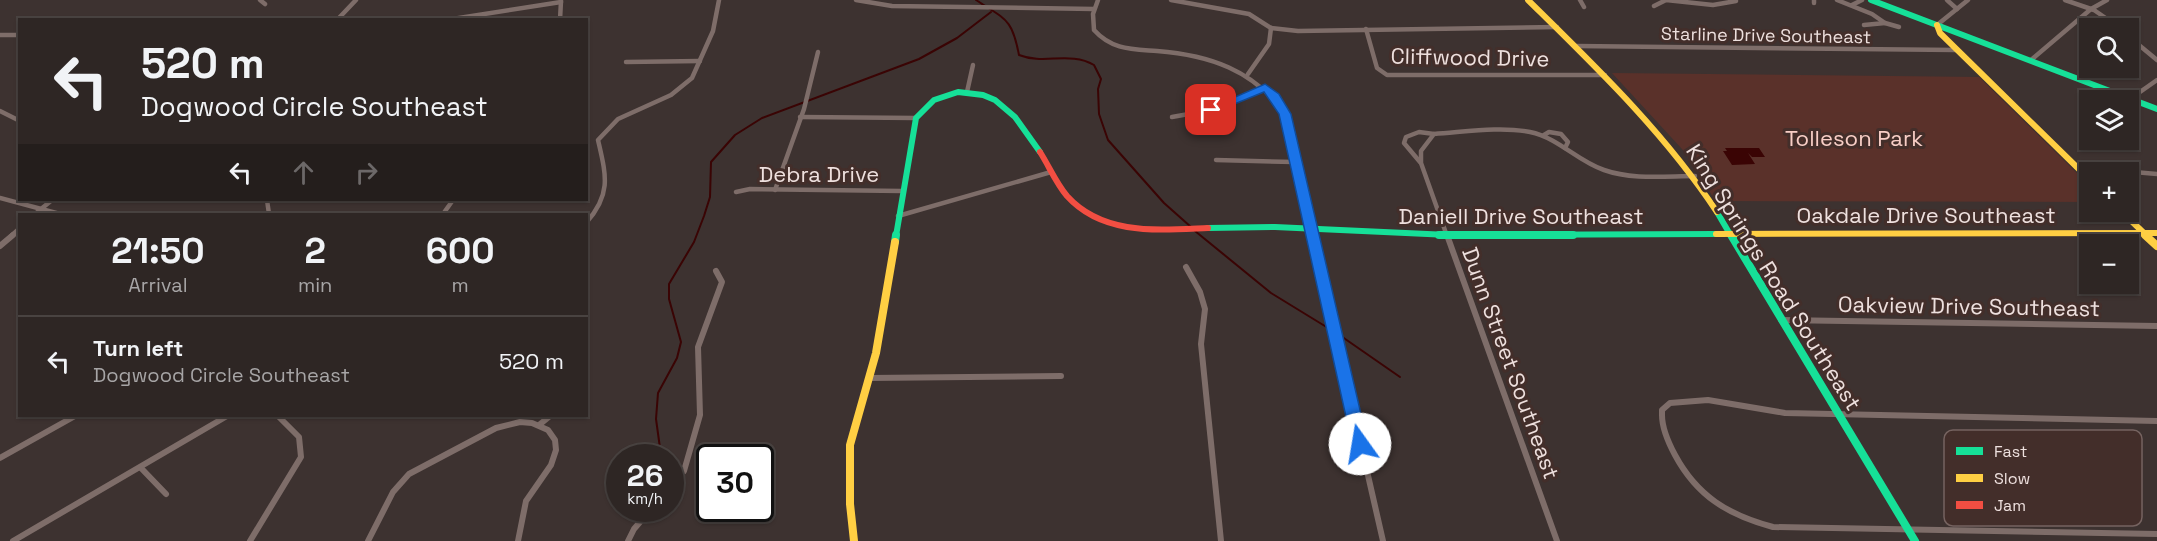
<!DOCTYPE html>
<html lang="en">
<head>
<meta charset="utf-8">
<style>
	:root { --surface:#2e2624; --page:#362e2c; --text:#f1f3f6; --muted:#a7a5a6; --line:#494341 }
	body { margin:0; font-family:"Space Grotesk",sans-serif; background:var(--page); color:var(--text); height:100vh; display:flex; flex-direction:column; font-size:22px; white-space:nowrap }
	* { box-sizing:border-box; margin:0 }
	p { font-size:20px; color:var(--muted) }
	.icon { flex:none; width:33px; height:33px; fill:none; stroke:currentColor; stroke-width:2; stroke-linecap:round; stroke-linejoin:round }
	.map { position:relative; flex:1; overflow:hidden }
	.sheet { position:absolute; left:18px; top:213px; width:570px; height:204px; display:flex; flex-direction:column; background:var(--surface); border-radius:0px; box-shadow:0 2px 4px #0004,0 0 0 2px var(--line) }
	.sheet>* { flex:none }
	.top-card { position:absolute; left:18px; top:18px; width:570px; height:183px; border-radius:0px; box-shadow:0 2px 4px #0004,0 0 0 2px var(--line); background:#2e2624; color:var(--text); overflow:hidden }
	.controls { position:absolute; left:2079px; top:18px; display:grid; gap:12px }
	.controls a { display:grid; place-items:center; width:60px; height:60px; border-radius:0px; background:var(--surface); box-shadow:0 2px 4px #0004,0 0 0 2px var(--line); font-size:30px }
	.speed { position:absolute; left:606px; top:444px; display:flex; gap:12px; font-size:30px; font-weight:700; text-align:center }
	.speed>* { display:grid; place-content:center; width:78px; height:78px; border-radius:50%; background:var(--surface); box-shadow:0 2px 4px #0004,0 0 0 2px var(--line); line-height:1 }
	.speed small { font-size:15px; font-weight:400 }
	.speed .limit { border:3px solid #111; border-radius:9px; background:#fff; color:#111 }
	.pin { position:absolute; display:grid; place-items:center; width:51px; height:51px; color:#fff; margin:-26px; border-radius:12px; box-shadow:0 3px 9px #0006 }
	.me { position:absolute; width:66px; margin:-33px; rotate:347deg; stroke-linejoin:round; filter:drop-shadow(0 0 4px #0008) }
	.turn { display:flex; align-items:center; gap:21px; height:126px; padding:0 24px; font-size:27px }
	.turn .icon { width:78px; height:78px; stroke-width:2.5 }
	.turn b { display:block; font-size:42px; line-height:51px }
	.lanes { display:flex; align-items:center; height:57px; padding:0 24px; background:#0003; justify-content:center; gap:30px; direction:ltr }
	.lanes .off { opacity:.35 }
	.eta { display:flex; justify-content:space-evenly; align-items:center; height:102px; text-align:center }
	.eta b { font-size:36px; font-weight:600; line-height:42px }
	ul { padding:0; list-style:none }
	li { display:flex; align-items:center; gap:18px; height:90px; padding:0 24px; border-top:2px solid var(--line) }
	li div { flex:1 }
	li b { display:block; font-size:22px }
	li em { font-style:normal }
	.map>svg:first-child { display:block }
</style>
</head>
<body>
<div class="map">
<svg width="2157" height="541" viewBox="0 0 2157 541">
	<rect width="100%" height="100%" fill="#3d3230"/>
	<polygon fill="#5a312a" points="1612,73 1979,77 2089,185 2089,202 1715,201 1693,161"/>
	<polygon fill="#3a0404" points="1725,148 1759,148 1765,157 1752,157 1748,153 1755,164 1732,165 1723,151 1727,151"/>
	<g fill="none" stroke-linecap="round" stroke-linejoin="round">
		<g stroke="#3a0404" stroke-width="2">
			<path d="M976,0C1006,20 1012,18 1019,55C1044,65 1070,51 1094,65L1101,79L1098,89L1099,114L1108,140L1164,203L1191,227"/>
			<polyline points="1195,231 1271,293 1333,331"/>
			<polyline points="1338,334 1400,377"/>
			<polyline points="660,448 656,419 658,393 677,358 681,342 669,299 669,284 694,242 704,216 710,197 711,162 735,135 762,118 919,59 957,38 991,12"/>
		</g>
		<g stroke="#7e6d69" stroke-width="4.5">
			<polyline points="260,0 265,4"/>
			<polyline points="856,0 892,6 1094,9"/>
			<path d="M1098,0L1093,14L1094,30C1112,50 1132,49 1157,51C1209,55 1254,70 1285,114L1313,236"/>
			<polyline points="1171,0 1249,14 1271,28"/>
			<polyline points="1580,0 1584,7"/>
			<polyline points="1814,0 1814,3"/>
			<polyline points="1837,0 1872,14 1885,23 1864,25"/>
			<polyline points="1947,0 1957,9"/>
			<polyline points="2065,0 2094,10 2120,28"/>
			<polyline points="1852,5 1862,0"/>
			<polyline points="1654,6 1666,0 1713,5 1736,1"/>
			<polyline points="337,20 356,0"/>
			<polyline points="446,20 561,2"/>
			<polyline points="560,20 561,1"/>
			<polyline points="1885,23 1899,27"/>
			<polyline points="1937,25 1968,0"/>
			<polyline points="1271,28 1298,31 1557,27"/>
			<polyline points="1366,29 1377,68 1387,75 1605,75"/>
			<polyline points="0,35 20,35"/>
			<polyline points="2128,36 2157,60"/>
			<polyline points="1576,46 1956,50"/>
			<polyline points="2031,60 2091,9 2107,0"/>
			<polyline points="626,62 700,61"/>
			<polyline points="1248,74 1269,44 1271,28"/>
			<polyline points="967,92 973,65"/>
			<polyline points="2130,99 2157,80"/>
			<polyline points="0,111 20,121"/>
			<polyline points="800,117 916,118"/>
			<polyline points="1172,117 1211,110 1265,88"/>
			<polyline points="1544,135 1549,132 1561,134 1568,142 1565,148"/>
			<polyline points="1216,160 1294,162"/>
			<polyline points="1420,162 1404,143 1406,137 1419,132 1434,134"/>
			<polyline points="2076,167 2157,174"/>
			<polyline points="775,190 804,109 818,52"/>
			<polyline points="736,192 750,189 902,191"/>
			<polyline points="0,198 60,214"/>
			<polyline points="267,200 269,214"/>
			<polyline points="35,214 52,200"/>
			<polyline points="443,214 453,200"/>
			<polyline points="898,216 1051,172"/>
			<path d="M586,223C612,194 606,175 598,140L618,119L671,95L692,78L713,31L719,0"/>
			<polyline points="11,236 20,228"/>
			<path d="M1447,236L1421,163V151L1434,134C1465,132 1500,126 1530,132C1559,138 1577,161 1604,170C1632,180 1666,176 1695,176"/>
		</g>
		<g stroke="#7e6d69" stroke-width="6">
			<polyline points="1313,235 1383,541"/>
			<polyline points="1447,235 1557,541"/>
			<polyline points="0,246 13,235"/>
			<polyline points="1186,267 1200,292 1205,309 1201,344 1221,541"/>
			<polyline points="1781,320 2157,326"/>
			<polyline points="869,378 1061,376"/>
			<path d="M2157,421L1785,413L1708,400L1670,403L1662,410V415C1662,429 1668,442 1675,455C1697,496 1728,515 1773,527L2157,534"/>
			<polyline points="539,425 550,416"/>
			<polyline points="0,458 75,416"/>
			<polyline points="141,468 166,494"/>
			<polyline points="670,487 684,471 700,415 698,347 722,282 716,271"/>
			<polyline points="13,541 227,416"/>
			<polyline points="250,541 301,457 299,437 278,416"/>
			<polyline points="368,541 393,492 409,474 496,428 520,422 532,423 548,430 555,440 556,450 551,465 526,501 518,541"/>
			<polyline points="628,541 634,529 652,508"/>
		</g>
		<g stroke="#16e098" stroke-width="6">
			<polyline points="1871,0 2157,109"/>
			<polyline points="1717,212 1731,236"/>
			<polyline points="1208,228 1275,227 1449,235 1716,234"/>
			<polyline points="896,236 916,118 934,100 958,92 983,95 995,100 1015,117 1040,152"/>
		</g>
		<g stroke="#16e098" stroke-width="8">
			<polyline points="1439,235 1573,235"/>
			<polyline points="1731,235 1915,541"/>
			<polyline points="895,242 896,235"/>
		</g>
		<g stroke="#ffcf43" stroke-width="6">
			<path d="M1528,0C1596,67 1664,132 1717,212"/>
			<polyline points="1937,25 1940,33 2090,180"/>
			<polyline points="2122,212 2147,236"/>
			<polyline points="1716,234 2157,233"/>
		</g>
		<g stroke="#ffcf43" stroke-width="8">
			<polyline points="2145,235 2157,246"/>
			<polyline points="854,541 850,504 850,445 876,353 895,242"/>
		</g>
		<path stroke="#f24e42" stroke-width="6" d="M1040,152C1049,166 1056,183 1067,196C1103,236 1159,230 1208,228"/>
	</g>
	<polygon fill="#1a73e8" stroke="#114b97" stroke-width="1.5" points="1265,84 1279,94 1291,114 1368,444 1360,450 1352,444 1279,114 1264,92 1215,112 1205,110"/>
	<g text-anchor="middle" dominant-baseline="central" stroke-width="6" stroke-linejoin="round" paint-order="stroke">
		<g font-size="18" fill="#eee0de" stroke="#432e2a">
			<text transform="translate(1766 35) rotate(1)">Starline Drive Southeast</text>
		</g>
		<g font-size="22" fill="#eee0de" stroke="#432e2a">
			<text transform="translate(1470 57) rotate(1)">Cliffwood Drive</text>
			<text x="819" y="174">Debra Drive</text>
			<text x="1926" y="215">Oakdale Drive Southeast</text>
			<text x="1521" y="216">Daniell Drive Southeast</text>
			<text transform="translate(1774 277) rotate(58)">King Springs Road Southeast</text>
			<text transform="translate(1969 306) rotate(1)">Oakview Drive Southeast</text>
			<text transform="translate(1511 363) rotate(70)">Dunn Street Southeast</text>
		</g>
		<g font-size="22" fill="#f8cec6" stroke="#432e2a">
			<text x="1854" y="138">Tolleson Park</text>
		</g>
	</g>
	<rect x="1944" y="430" width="198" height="96" rx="9" fill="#432e2a" stroke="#766360" stroke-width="1.5"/>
	<rect x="1956" y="447" width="27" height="8" fill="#16e098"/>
	<rect x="1956" y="474" width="27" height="8" fill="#ffcf43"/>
	<rect x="1956" y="501" width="27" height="8" fill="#f24e42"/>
	<g font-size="16" fill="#eee0de">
		<text x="1994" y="457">Fast</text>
		<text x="1994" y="484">Slow</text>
		<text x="1994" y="511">Jam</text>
	</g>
</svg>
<div class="controls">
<a><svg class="icon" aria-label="search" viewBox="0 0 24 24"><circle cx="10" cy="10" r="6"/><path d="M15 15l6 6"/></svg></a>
<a><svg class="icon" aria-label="layers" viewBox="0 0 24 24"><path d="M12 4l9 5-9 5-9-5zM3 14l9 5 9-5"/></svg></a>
<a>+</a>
<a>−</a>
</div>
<div class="speed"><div>26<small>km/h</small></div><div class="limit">30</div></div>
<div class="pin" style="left:1211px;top:110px;background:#d93025"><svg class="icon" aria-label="arrive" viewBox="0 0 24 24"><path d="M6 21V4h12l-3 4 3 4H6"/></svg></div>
<svg class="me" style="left:1360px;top:444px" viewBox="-20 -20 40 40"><circle r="19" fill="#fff"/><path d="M0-13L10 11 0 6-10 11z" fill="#1a73e8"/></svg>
<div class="top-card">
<div class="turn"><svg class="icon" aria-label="left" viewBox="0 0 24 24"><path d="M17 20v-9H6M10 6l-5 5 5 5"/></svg><div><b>520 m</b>Dogwood Circle Southeast</div></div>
<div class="lanes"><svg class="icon" aria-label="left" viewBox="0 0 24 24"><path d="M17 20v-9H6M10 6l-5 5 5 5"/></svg><svg class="icon off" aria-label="ahead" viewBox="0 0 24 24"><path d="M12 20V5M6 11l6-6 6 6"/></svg><svg class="icon off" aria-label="right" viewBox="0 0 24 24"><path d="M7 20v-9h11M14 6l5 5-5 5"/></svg></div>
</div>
<section class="sheet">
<div class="eta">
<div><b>21:50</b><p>Arrival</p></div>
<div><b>2</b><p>min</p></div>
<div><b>600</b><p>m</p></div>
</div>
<ul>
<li><svg class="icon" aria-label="left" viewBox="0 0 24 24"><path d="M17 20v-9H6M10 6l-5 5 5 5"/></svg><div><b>Turn left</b><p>Dogwood Circle Southeast</p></div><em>520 m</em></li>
</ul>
</section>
</div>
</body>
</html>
